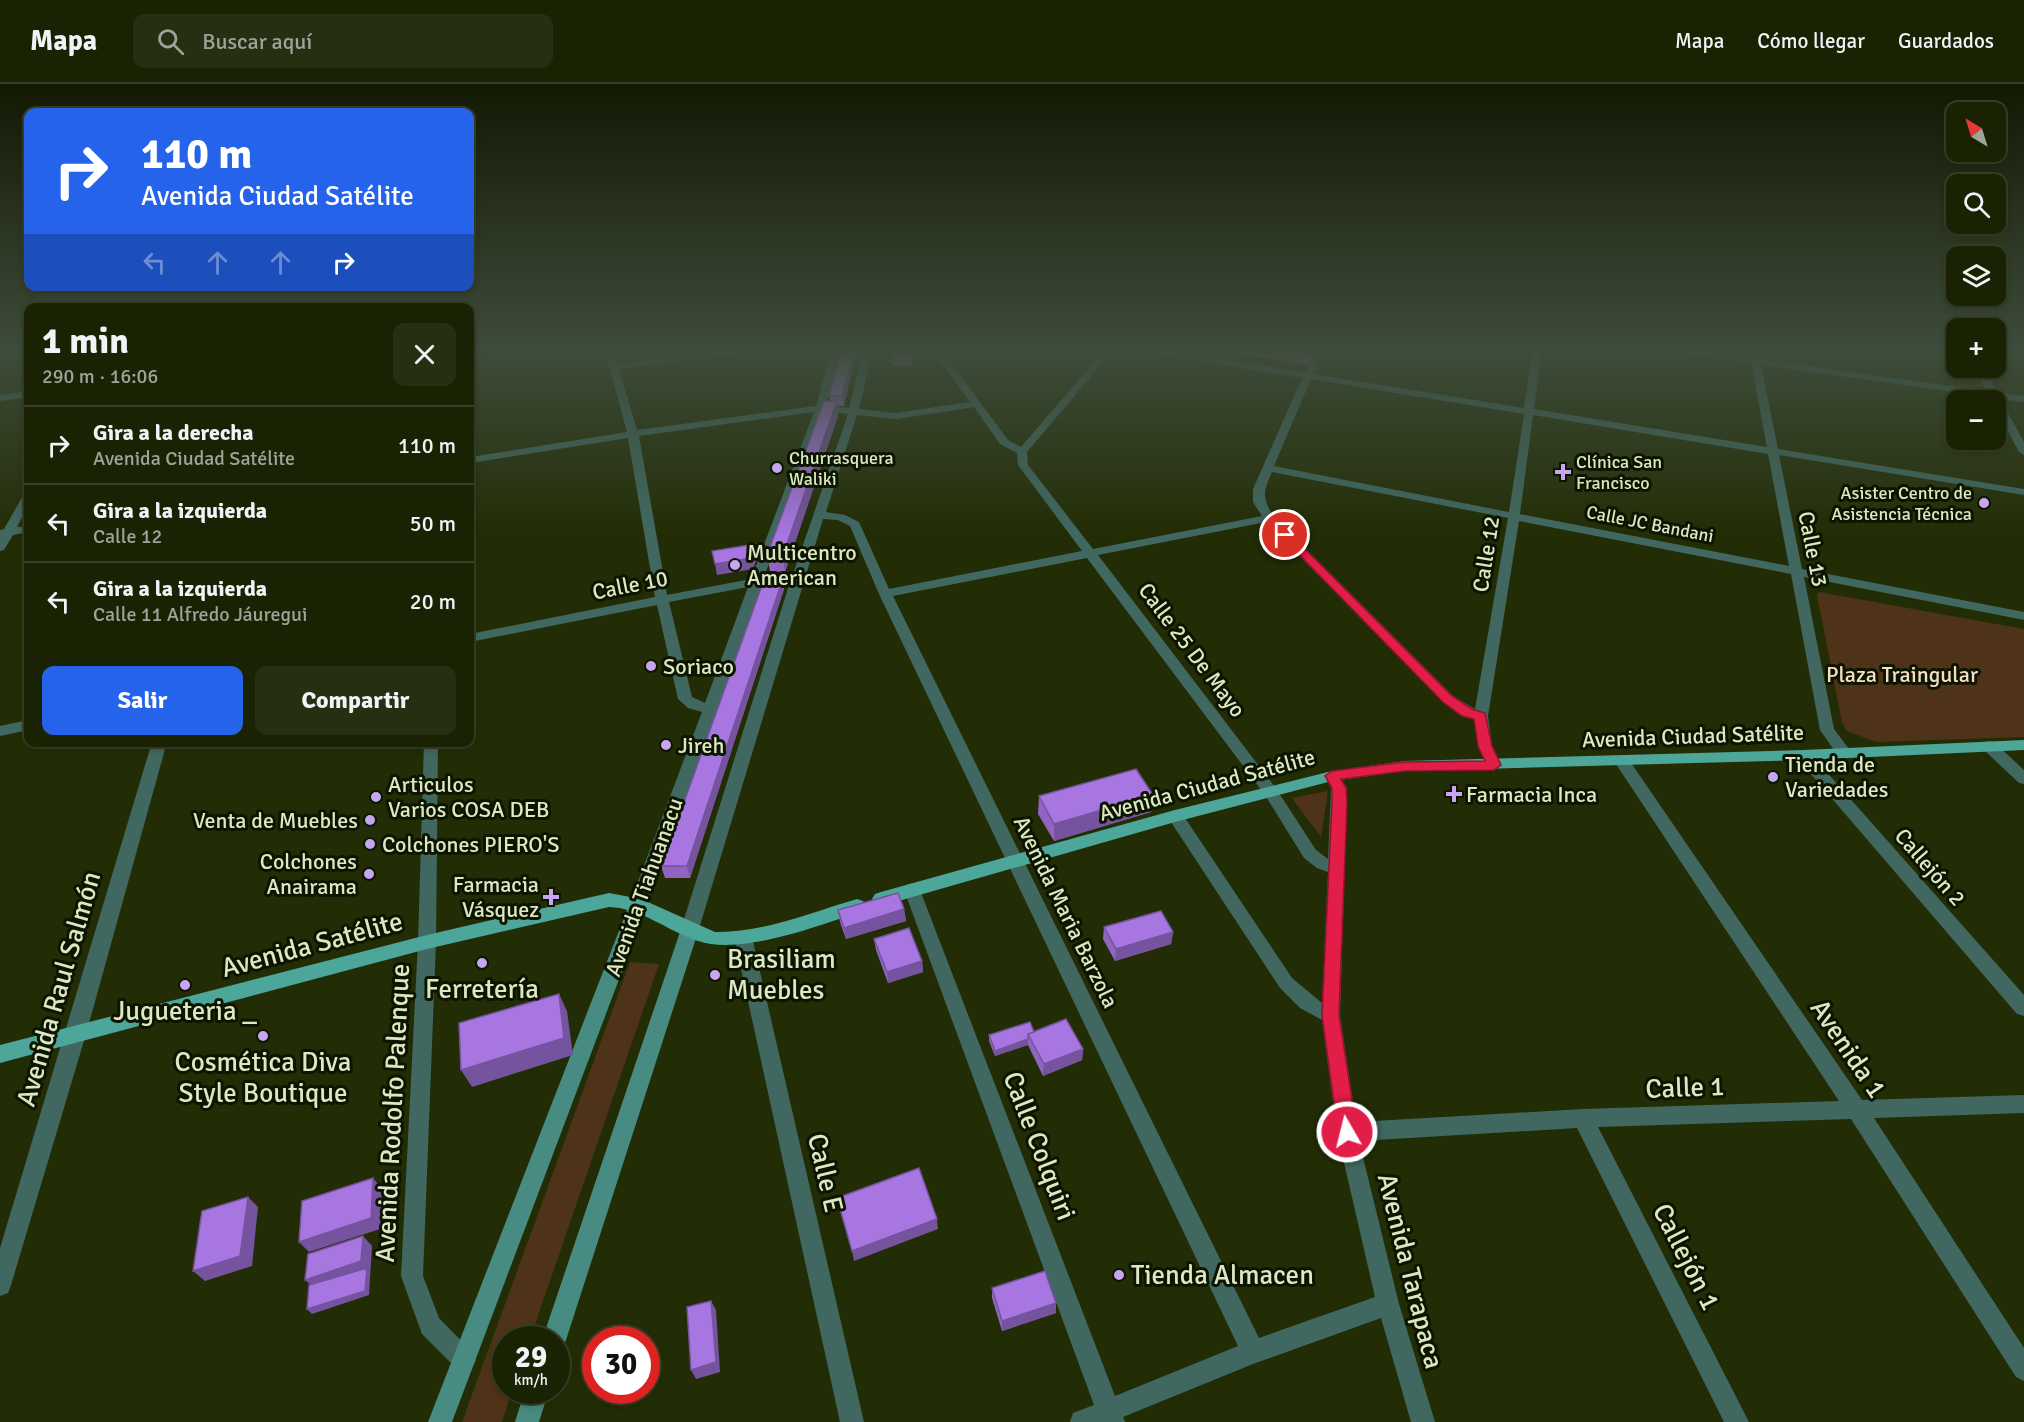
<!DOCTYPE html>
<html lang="es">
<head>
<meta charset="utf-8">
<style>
	:root { --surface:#1a2204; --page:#272f13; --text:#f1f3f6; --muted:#9fa49a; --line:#383f26; --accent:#2563eb }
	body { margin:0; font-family:Signika,sans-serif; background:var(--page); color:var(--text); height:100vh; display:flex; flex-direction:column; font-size:22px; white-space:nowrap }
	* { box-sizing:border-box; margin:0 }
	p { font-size:20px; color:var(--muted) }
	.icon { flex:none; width:33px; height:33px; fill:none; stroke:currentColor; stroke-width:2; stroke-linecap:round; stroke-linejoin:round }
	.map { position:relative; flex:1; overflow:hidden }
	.drawer { position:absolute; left:24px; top:219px; width:450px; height:444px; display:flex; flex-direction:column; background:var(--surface); border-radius:12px; box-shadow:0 3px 9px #0003,0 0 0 2px var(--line) }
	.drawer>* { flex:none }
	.hud { position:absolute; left:24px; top:24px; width:450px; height:183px; border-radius:12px; box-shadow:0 3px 9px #0003,0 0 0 2px var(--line); background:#2563eb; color:#fff; overflow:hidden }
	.needle { width:39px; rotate:322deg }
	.tools { position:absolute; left:1946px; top:18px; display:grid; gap:12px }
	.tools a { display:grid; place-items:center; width:60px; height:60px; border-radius:12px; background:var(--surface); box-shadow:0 3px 9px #0003,0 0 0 2px var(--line); font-size:30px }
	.speed { position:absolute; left:492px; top:1242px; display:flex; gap:12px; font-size:30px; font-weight:700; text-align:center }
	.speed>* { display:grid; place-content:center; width:78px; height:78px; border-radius:50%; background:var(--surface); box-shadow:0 3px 9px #0003,0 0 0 2px var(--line); line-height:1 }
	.speed small { font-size:15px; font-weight:400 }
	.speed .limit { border:9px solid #d22; background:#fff; color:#111 }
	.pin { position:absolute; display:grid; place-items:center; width:51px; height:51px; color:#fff; margin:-26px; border:3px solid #fff; border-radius:50%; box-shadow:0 2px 6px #0007 }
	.me { position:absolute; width:66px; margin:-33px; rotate:352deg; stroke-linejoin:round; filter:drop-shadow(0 0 4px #0008) }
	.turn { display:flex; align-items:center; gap:21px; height:126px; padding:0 18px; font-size:27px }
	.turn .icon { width:78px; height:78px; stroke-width:2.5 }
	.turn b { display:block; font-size:42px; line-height:51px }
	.lanes { display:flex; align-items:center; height:57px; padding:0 18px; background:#0003; justify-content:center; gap:30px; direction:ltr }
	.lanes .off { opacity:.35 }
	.round { display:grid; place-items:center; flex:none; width:63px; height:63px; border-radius:12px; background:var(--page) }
	.overview { display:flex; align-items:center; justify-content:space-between; height:102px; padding:0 18px }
	h1 { font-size:36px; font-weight:700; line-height:45px }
	.primary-button { display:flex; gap:12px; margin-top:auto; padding:12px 18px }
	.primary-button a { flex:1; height:69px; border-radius:12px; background:var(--accent); color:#fff; font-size:24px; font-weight:700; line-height:69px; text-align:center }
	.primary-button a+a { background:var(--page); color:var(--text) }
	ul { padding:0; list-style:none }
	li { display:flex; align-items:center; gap:18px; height:78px; padding:0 18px; border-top:2px solid var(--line) }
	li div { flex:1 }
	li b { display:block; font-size:22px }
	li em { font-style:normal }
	header { display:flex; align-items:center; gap:36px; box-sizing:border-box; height:84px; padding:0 30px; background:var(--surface); border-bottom:2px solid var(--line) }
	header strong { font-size:28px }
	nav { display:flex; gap:33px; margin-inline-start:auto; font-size:21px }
	.search { width:420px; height:54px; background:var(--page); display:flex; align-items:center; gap:15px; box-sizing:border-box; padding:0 21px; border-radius:12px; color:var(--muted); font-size:22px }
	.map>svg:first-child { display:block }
</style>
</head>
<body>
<header>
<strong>Mapa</strong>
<div class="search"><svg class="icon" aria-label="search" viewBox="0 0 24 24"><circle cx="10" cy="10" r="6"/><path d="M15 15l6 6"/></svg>Buscar aquí</div>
<nav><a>Mapa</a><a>Cómo llegar</a><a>Guardados</a></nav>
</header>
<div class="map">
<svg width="2024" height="1338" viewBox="0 0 2024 1338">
	<rect width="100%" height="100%" fill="#222d05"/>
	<g fill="#4f3318">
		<polygon points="1819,508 2024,545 2024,653 1876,658 1847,647 1842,638 1817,511"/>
		<polygon points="1328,707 1321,753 1292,714"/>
		<polygon points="630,878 659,880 530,1255 506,1256 506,1306 512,1307 502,1338 462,1338"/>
	</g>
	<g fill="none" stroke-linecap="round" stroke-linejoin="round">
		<g fill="#406861" fill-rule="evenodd">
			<path d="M604,264H612L617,280L742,264H765L760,267L619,285L637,346L816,322L832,264H841L826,322L849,324L864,264H873L859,325L896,329L970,318L931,264H940L1008,356L1021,363L1106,264H1115L1027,368L1028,381L1093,465L1262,432L1253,418V405L1302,294L1138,267L1134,264H1152L1305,288L1316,264H1324L1314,290L1524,324L1533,264H1542L1534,325L1767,363L1751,279L1663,267L1659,264H1680L1750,274L1749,264H1757L1760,275L1986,307L1974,284H1983L1997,308L2024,312V318L2000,315L2024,358V371L2019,368L1995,323V316H1991L1990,313L1761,281L1778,365L2024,405V411L1779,371L1802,485L2024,528V536L1804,493L1834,645L1852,669L1844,674L1839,673L1820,646L1791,490L1519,437L1488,632L1492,662L1502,681L1494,686L1489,685L1478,662L1474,635L1462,631L1443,618L1266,438L1098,471L1275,703L1316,766L1328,775L1331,704L1324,692L1327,688H1337L1347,704L1340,931L1356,1038L1583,1025L1839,1017L1614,677L1617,673H1627L1862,1016L2024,1011V1029L1874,1034L2024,1264V1297L2016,1293L1851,1035L1598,1043L1749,1338H1724L1577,1044L1359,1057L1399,1220L1435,1338H1411L1381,1234L1253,1280L1123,1333L1125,1338H1070L1073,1329L1094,1321L904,806L906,801L912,799L918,801L920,806L1115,1312L1238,1262L879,510L850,442L838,436L823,435L698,848L695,853L689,855L683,853L680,848L790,498L762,500L647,821L644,826L638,828L632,826L629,821L702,628L688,624L678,615L657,521L470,558V550L655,513L628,354L470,379V373L627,348ZM1311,295L1524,330L1509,428L1274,382ZM974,323L1000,360L1017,369L1018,381L1082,467L889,505L859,438L845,431L826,428L857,331L896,335ZM824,327L848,330L793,490L764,493ZM814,328L751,495L667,511L639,352ZM1533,331L1768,370L1789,482L1520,430ZM1272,388L1508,434L1475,625L1453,612L1273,432C1262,413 1263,408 1272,388ZM1087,474L1265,711L1304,774L1317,784L1328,788L1322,919L1292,894L1181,728H1169L1167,732L1280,904L1300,924L1322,936L1337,1048L1375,1213L1259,1254L893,512ZM748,503L705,619L692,613L669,518Z"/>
			<polygon points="28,307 28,313 0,317 0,311"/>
			<polygon points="28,409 28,422 17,443 28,442 28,448 13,451 4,466 0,467 0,446 4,445 24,410"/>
			<polygon points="28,636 28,646 0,652 0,642"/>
			<polygon points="1989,657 1994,658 2024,686 2024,700 2019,699 1984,666 1982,662 1984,658"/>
			<polygon points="152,658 167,658 86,950 11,1201 8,1209 0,1212 0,1164"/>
			<polygon points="424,658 438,658 436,858 423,1192 439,1234 472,1268 476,1276 472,1284 464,1288 456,1284 422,1250 401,1192 418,858"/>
			<polygon points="1803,666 1808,667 2024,911 2024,932 2017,930 1798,675 1795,671"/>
			<polygon points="743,846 749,848 752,853 864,1338 840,1338 734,853 737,848"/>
		</g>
		<g fill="#488b82" fill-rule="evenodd">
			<polygon points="638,814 644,816 647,821 452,1338 428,1338 629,821 632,816"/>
			<polygon points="689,841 695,843 698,848 566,1256 562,1264 556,1267 556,1256 542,1256 680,848 683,843"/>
			<polygon points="525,1306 549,1306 539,1338 515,1338"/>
		</g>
		<g fill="#4da69a" fill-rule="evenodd">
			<polygon points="2024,656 2024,666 1803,676 1405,687 1332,697 1175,738 881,822 875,820 872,815 875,810 881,808 1175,726 1332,687 1405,677 1803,666"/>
			<path d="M609,809L641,815L715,848C763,849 812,828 857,815L863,817L866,822L863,827C820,841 741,872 698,857C667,847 642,824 609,823L427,865L0,979V961L427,851Z"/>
		</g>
	</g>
	<g fill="#9065c2">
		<polygon points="842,264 844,322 837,322 838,332 785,488 770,487 767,471 830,317 829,312"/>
		<polygon points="1215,264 1265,264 1312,276 1309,281 1214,266"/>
		<polygon points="893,266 911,266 912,282 893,282"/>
		<polygon points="783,494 784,505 690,794 665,794 661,782"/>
		<polygon points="1153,711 1151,728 1054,757 1038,730 1039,712"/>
		<polygon points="904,825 906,837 846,855 840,838 838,826"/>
		<polygon points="1104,843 1173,848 1171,860 1115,877 1103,855"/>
		<polygon points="874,855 922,877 923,888 888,899 876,866"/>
		<polygon points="1034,948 1083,965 1082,976 1043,992 1028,961 995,972 989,957 989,951"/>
		<polygon points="992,1204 1056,1219 1056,1229 1002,1247 992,1214"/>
	</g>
	<g fill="#75539e">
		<polygon points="855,264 858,264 844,322 842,312"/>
		<polygon points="837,317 838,332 785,488 783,471"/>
		<polygon points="756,460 758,471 753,485 717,491 715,480"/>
		<polygon points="783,494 784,505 690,794 687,782"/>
		<polygon points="1153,711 1151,728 1054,757 1054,740"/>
		<polygon points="904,825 906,837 846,855 844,844"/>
		<polygon points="1173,848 1171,860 1115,877 1116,865"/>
		<polygon points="922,877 923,888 888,899 887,888"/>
		<polygon points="559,910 567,927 573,971 472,1003 461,986"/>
		<polygon points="1028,955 1028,961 995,972 995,967"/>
		<polygon points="1083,965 1082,976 1043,992 1044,980"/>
		<polygon points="373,1094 382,1105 380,1145 309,1168 299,1158"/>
		<polygon points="248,1113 258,1123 252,1182 205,1197 193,1187"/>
		<polygon points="937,1135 938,1145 854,1177 852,1167"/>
		<polygon points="363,1152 372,1162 369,1211 312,1230 307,1225 316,1206 305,1196"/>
		<polygon points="711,1217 716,1226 720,1288 696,1295 691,1286"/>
		<polygon points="1056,1219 1056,1229 1002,1247 1002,1237"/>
	</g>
	<g fill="#a776e1" stroke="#75539e" stroke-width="1.5">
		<polygon points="842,264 855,264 842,312 829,312"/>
		<polygon points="1230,264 1265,264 1313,271 1310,276"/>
		<polygon points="893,266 911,266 912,277 893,277"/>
		<polygon points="824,317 837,317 783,471 767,471"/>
		<polygon points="756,460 751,474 715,480 712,467"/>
		<polygon points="765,493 783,494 687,782 661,782"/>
		<polygon points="1136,685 1153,711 1054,740 1039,712"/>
		<polygon points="898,809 904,825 844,844 838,826"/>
		<polygon points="1161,827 1173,848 1116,865 1104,843"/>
		<polygon points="909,844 922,877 887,888 874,855"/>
		<polygon points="559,910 564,954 461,986 459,939"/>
		<polygon points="1066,935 1083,965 1044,980 1028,950"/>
		<polygon points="1030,938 1034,948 1028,950 1028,955 995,967 989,951"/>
		<polygon points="919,1084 937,1135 852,1167 837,1114"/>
		<polygon points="373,1094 371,1134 299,1158 302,1117"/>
		<polygon points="248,1113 240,1172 193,1187 202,1127"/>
		<polygon points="363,1152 361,1177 305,1196 308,1170"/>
		<polygon points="367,1184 365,1207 307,1225 309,1201"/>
		<polygon points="1045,1187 1056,1219 1002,1237 992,1204"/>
		<polygon points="711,1217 716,1278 691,1286 687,1223"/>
	</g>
	<linearGradient id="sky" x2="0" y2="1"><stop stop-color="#131903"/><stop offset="0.59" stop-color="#3e4c3b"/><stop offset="1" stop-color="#3e4c3b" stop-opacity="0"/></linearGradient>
	<rect width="2024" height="451" fill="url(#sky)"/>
	<polygon fill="#e11d48" stroke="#92132f" stroke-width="1.5" points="1285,448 1289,449 1452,612 1472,625 1485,629 1492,662 1501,681 1494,686 1405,687 1341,695 1346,704 1347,719 1339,931 1357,1048 1354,1054 1347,1057 1341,1054 1338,1048 1322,931 1332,719 1332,704 1325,692 1332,687 1405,678 1485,677 1478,662 1474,635 1462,632 1443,618 1282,453 1280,451"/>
	<g fill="#c6a6f0" stroke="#0d1400" stroke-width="2">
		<circle cx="777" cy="384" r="6"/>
		<path d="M1560 379h6v6h6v6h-6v6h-6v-6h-6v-6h6z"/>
		<circle cx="1984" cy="419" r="6"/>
		<circle cx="735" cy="481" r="6"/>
		<circle cx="651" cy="582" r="6"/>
		<circle cx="666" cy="661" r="6"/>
		<circle cx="1773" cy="693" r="6"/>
		<path d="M1451 701h6v6h6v6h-6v6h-6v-6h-6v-6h6z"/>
		<circle cx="376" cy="713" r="6"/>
		<circle cx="370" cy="736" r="6"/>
		<circle cx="370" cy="760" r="6"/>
		<circle cx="369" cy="790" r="6"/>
		<path d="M548 804h6v6h6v6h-6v6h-6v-6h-6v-6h6z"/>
		<circle cx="482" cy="879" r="6"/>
		<circle cx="715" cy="891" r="6"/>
		<circle cx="185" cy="901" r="6"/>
		<circle cx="263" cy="952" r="6"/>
		<circle cx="1119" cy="1191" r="6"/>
	</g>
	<g text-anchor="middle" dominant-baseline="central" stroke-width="6" stroke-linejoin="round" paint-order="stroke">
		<g font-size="18" fill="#dbe8c3" stroke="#0d1400" text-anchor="start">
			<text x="789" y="374">Churrasquera<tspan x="789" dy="21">Waliki</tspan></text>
			<text x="1576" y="378">Clínica San<tspan x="1576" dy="21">Francisco</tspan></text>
			<text x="1972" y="409" text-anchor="end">Asister Centro de<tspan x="1972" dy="21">Asistencia Técnica</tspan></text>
		</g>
		<g font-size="18" fill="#dbe8c3" stroke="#0d1400">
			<text transform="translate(1650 440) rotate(11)">Calle JC Bandani</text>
		</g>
		<g font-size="22" fill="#dbe8c3" stroke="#0d1400">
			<text transform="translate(1813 465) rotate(79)">Calle 13</text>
			<text transform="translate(1486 470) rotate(-81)">Calle 12</text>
			<text transform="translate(630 501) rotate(-11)">Calle 10</text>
			<text transform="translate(1192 566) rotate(53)">Calle 25 De Mayo</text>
			<text transform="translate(1693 652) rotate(-2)">Avenida Ciudad Satélite</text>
			<text transform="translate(1207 701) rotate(-15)">Avenida Ciudad Satélite</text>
			<text transform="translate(1930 783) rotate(49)">Callejón 2</text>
			<text transform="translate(644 803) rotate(-70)">Avenida Tiahuanacu</text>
			<text transform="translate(1066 828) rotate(64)">Avenida Maria Barzola</text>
		</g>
		<g font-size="22" fill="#dbe8c3" stroke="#0d1400" text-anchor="start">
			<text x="747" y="468">Multicentro<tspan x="747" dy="25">American</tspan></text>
			<text x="663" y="582">Soriaco</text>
			<text x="678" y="661">Jireh</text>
			<text x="1785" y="680">Tienda de<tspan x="1785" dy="25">Variedades</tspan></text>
			<text x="388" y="700">Articulos<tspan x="388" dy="25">Varios COSA DEB</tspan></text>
			<text x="1466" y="710">Farmacia Inca</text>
			<text x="358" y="736" text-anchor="end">Venta de Muebles</text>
			<text x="382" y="760">Colchones PIERO'S</text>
			<text x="357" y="777" text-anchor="end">Colchones<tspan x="357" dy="25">Anairama</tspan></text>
			<text x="539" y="800" text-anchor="end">Farmacia<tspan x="539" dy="25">Vásquez</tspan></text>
		</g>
		<g font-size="22" fill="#f5dec9" stroke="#0d1400">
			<text x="1902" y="590">Plaza Traingular</text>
		</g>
		<g font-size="27" fill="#dbe8c3" stroke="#0d1400">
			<text transform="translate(312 861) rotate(-15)">Avenida Satélite</text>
			<text transform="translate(59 905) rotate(-74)">Avenida Raul Salmón</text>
			<text transform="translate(1848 965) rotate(56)">Avenida 1</text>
			<text transform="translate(1685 1004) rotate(-2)">Calle 1</text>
			<text transform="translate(393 1029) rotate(-87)">Avenida Rodolfo Palenque</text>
			<text transform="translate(1039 1062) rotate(69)">Calle Colquiri</text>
			<text transform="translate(825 1089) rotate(77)">Calle E</text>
			<text transform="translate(1686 1173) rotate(63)">Callejón 1</text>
			<text transform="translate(1410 1187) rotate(76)">Avenida Tarapaca</text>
		</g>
		<g font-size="27" fill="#dbe8c3" stroke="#0d1400">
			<text x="727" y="875" text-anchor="start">Brasiliam<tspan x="727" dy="31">Muebles</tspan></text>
			<text x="482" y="905">Ferretería</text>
			<text x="185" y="927">Jugueteria _</text>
			<text x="263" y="978">Cosmética Diva<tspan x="263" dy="31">Style Boutique</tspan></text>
			<text x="1131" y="1191" text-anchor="start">Tienda Almacen</text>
		</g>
	</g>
</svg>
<div class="tools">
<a><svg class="needle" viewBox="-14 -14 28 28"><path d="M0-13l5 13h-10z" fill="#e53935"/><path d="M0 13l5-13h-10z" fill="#9fa49a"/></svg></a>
<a><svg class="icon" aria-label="search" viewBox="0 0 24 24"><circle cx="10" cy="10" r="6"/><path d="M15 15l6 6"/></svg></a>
<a><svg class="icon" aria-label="layers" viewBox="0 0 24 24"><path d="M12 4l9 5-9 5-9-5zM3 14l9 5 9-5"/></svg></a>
<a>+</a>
<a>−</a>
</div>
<div class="speed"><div>29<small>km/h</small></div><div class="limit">30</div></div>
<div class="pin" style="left:1285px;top:451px;background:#d93025"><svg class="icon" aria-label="arrive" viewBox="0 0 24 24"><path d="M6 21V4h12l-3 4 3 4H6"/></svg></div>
<svg class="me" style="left:1347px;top:1048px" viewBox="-20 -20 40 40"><circle r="17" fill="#e11d48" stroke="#fff" stroke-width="3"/><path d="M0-11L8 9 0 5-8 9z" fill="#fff"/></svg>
<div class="hud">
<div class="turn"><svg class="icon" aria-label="right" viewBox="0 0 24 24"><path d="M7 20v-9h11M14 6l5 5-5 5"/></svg><div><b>110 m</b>Avenida Ciudad Satélite</div></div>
<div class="lanes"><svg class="icon off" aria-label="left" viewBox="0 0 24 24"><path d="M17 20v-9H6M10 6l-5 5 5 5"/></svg><svg class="icon off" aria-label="ahead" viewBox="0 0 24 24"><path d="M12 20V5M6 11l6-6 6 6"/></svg><svg class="icon off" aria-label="ahead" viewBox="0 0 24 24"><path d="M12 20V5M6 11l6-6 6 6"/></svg><svg class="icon" aria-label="right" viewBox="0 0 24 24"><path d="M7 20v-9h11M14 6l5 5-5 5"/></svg></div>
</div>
<section class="drawer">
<div class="overview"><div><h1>1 min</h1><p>290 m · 16:06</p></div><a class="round"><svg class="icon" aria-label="close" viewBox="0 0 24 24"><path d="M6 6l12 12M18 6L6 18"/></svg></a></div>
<ul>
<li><svg class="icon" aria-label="right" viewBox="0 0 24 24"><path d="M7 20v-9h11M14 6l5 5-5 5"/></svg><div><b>Gira a la derecha</b><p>Avenida Ciudad Satélite</p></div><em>110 m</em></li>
<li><svg class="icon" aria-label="left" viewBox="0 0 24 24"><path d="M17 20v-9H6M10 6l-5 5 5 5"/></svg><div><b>Gira a la izquierda</b><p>Calle 12</p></div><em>50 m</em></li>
<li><svg class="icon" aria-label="left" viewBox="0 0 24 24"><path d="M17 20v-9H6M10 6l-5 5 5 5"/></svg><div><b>Gira a la izquierda</b><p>Calle 11 Alfredo Jáuregui</p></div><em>20 m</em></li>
</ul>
<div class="primary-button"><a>Salir</a><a>Compartir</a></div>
</section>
</div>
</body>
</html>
